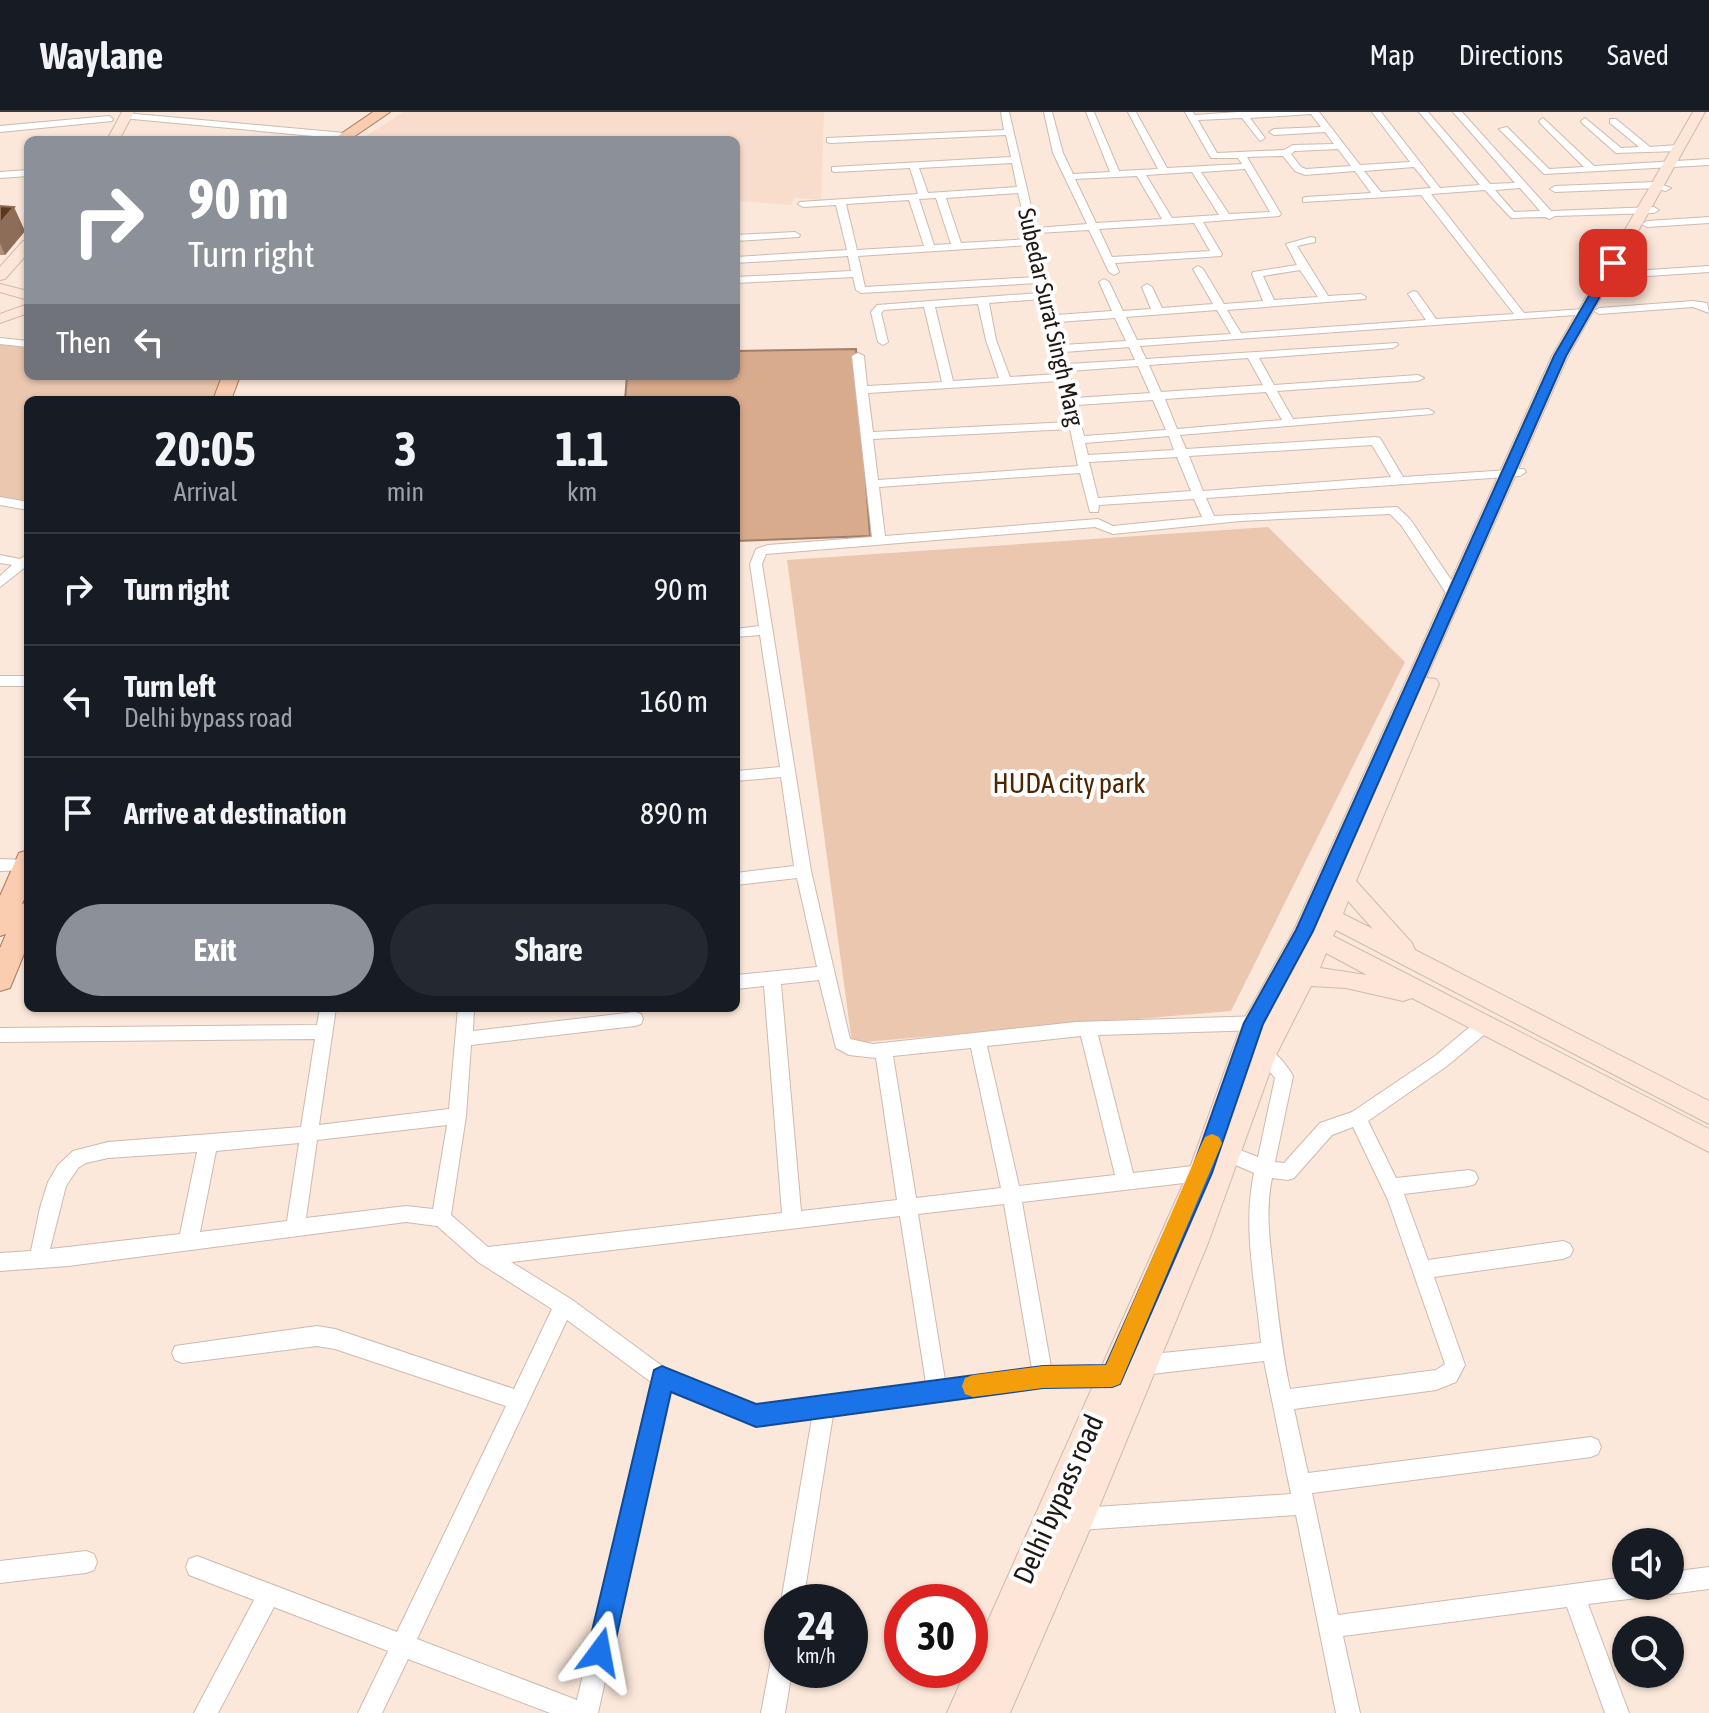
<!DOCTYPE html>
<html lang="en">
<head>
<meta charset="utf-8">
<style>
	:root { --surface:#171b24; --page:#242831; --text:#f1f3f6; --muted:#9ea1a6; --line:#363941; --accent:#8c9099 }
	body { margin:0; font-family:"Asap Condensed",sans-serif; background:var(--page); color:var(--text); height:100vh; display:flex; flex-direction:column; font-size:30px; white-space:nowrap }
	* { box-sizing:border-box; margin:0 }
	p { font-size:26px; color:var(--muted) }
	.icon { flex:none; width:44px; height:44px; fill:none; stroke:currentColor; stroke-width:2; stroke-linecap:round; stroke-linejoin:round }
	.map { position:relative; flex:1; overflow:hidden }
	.side { position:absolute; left:24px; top:284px; width:716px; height:616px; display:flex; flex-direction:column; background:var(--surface); border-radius:12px; box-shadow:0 2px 6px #0004 }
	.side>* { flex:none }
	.top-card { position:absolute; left:24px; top:24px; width:716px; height:244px; border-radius:12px; box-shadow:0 2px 6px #0004; background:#8c9099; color:#fff; overflow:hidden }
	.controls { position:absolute; left:1612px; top:1416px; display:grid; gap:16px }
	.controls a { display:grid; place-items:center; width:72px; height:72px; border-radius:50%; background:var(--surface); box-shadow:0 2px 6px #0004; font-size:40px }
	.speed { position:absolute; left:764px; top:1472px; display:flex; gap:16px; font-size:40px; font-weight:700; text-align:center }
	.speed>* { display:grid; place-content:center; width:104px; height:104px; border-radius:50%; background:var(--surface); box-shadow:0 2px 6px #0004; line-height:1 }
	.speed small { font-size:20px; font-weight:400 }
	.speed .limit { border:12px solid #d22; background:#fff; color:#111 }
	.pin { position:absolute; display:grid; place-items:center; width:68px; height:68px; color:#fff; margin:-34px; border-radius:16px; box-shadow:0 4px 12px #0006 }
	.me { position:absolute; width:88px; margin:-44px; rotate:13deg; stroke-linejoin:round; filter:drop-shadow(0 0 6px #0008) }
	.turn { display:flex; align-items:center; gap:28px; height:168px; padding:0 32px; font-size:36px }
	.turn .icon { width:104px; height:104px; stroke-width:2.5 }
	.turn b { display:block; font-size:56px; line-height:68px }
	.then { display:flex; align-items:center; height:76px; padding:0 32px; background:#0003; gap:16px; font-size:30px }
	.eta { display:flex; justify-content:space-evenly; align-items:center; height:136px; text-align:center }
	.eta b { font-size:48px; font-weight:700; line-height:56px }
	.action { display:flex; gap:16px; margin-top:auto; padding:16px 32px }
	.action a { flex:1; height:92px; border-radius:48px; background:var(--accent); color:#fff; font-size:32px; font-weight:700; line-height:92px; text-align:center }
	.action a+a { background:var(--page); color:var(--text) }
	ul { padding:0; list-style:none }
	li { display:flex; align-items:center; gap:24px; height:112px; padding:0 32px; border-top:2px solid var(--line) }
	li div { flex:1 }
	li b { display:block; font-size:30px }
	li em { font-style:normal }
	header { display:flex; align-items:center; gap:48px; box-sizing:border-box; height:112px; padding:0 40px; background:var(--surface); border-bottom:2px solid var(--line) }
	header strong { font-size:38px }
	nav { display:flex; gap:44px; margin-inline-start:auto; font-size:28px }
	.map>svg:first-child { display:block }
</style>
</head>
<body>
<header>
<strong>Waylane</strong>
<nav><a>Map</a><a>Directions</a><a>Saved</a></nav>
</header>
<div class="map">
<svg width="1709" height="1601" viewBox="0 0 1709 1601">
	<rect width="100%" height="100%" fill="#fce8db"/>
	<polygon fill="#f9ddcc" points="403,0 824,0 821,88 794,86 791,93 736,89 736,28 360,28"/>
	<g fill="#ebc7b0">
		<polygon points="0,229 28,232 28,264 233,264 223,288 28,288 28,393 0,387"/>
		<polygon points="1268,415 1405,550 1231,899 852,931 787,448"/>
	</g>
	<polygon fill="#d9ab8d" stroke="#a17f68" stroke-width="2" points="856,237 870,424 736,429 736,288 625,288 627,264 736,264 736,239"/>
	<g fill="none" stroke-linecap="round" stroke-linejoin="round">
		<defs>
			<g id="street">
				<path d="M1001,0H1009L1036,116L1087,112L1053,41L1044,0H1052L1063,41L1073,62L1110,60L1086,0H1094L1119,59L1158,57L1128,0H1136L1167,56L1242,52L1238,46H1211L1185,0H1193L1195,3L1238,0H1319L1360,53L1410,50L1372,0H1381L1440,76L1480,73L1419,0H1428L1490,72L1515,71L1453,0H1462L1551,99L1654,95L1659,98L1654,101L1555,104L1550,107L1545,105L1511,106L1485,78L1431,82L1524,201L1585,197L1590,200L1589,202L1140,234L1146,247L1397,231L1398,233L1393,236L1259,246L1274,273L1418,263L1424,266L1418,269L1277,279L1293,307L1428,297L1434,300L1432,302L1180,323L1186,337L1376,325L1380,326L1403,365L1524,357L1526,360L1520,364L1206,386L1214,404L1397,395L1410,407L1460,481L1458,484H1448L1401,413L1390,402L1240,409L1113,422L1095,415L766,442L762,452L811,759L850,927L873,932L1076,910L1261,904L1267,906L1269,911L1267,916L1261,918L1098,923L1133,1061L1201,1053L1207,1055L1210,1061L1207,1067L1201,1069L1022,1090L1051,1255L1112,1254L1119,1257L1122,1264L1119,1271L1112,1274L1043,1275L833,1303L803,1490H782V1493L781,1490L812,1306L756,1313L669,1279L598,1601H550L408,1547L382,1601H358L388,1539L274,1495L218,1601H194L254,1488L189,1463L186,1455L189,1447L197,1444L397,1520L506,1294L335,1237L317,1234L182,1251L175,1248L172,1241L175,1234L317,1214L335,1217L514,1277L552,1197L478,1150L437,1114L406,1110L68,1154L0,1159V1141L31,1139L40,1096L48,1070L58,1053L73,1039L108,1030L301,1015L315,927L0,930V916L317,913L320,896H336L319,1013L449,997L458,896H474L473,919L635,900L641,902L643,907L641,912L635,914L471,933L466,1004L451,1103L488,1135L782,1101L764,874L736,877V863L817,855L797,766L736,773V761L794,754L781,665L736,669V659L780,655L760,523L736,525V517L759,514L750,452L756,437L768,433L872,425L852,244L858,241L864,244L867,274L942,270L924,195L884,198L881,201L888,230L883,233L878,230L871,200L877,193L1040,181L1038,171L861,181L856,178L853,165L736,171V165L851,159L848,144L736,151V145L847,138L836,93L803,95L798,92L800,90L918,82L910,56L835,60L832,59V55L1011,45L1006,23L830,31L827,30V26L1004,18ZM1311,2L1321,15L1274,17L1269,20L1274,23L1325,20L1334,32L1293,33L1284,38L1217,41L1198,8L1242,6L1260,29L1265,26L1250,6ZM1338,37L1351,54L1306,57L1301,55L1291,42L1295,39ZM1283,44L1295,59L1305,63L1355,59L1371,81L1306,85L1303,86V90L1421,83L1514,202L1436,207L1417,180L1413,179L1408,182L1426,208L1241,221L1227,198L1365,187L1366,185L1361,182L1328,184L1297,134L1315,130V126L1311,125L1286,132L1297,153L1253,160L1252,162L1263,189L1224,192L1203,157L1198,154L1193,157L1213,192L1162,196L1152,175L1147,172L1142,175L1151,197L1123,199L1109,170L1104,167L1099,170L1112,199L1056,203L1037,121L1089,118L1109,160L1114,163L1119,160L1115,151L1221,144L1222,142L1203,110L1279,104L1281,102L1247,45ZM1012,51L1017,75L928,81L919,56ZM1414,55L1431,76L1381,80L1364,59ZM1245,57L1270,100L1229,102L1201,60ZM1192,60L1219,103L1172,106L1146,63ZM1137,64L1162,107L1096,111L1075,67ZM1520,76L1540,99L1514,100L1495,78ZM1018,81L1029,127L961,131L946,86ZM936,86L951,132L934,133L919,87ZM909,88L924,134L857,138L846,92ZM1194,111L1210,139L1112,145L1099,117ZM1030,133L1037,165L865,175L858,144ZM1300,158L1318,185L1274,188L1263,164ZM1042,187L1058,262L1010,265L996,228L989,191ZM978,192L986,228L999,266L953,269L935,195ZM1217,198L1231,222L1137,228L1126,205ZM1115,206L1126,229L1063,233L1057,210ZM1129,235L1135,248L1067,252L1064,240ZM1248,246L1263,273L1161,280L1149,253ZM1138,254L1150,281L1075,286L1069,259ZM1060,269L1069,310L873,320L868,281ZM1266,280L1282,308L1177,317L1165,287ZM1153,288L1166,318L1084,324L1076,293ZM1070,317L1078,354L878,368L873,327ZM1169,324L1174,338L1088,343L1085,331ZM1372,333L1391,365L1203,379L1189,344ZM1177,345L1191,379L1098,386L1089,350ZM1080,361L1090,400H1098L1099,393L1194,387L1202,405L1113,414L1098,407L885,424L879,375ZM819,868L836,936L849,943L876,946L897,1088L801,1099L781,872ZM1081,924L1115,1063L1019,1074L987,934ZM971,936L1001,1076L916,1086L893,944ZM447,1013L433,1097L406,1094L306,1106L317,1028ZM299,1031L287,1109L200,1120L216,1039ZM197,1040L180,1122L50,1137L66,1074L78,1056L86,1051L108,1046ZM1004,1092L1032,1257L945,1268L918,1102ZM900,1104L926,1271L756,1293L669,1259L571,1187L511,1150ZM567,1208L651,1270L577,1588L417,1527Z"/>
				<polygon points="125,1 345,21 350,24 345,27 122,6 122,2"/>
				<polygon points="109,4 113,7 112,9 0,20 0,14"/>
				<polygon points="1543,6 1594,54 1709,47 1709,53 1544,62 1499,17 1507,15 1549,57 1584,55 1540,11 1539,9"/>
				<polygon points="1585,6 1621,36 1639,35 1610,11 1610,7 1616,7 1650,35 1678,33 1683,36 1678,39 1616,41 1582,11 1581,9"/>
				<polygon points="28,58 28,64 0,66 0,60"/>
				<polygon points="1655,70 1671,76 1666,79 1655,76 1555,80 1550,77 1555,74"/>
				<polygon points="1709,105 1709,111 1647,115 1642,112 1647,109"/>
				<polygon points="795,120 800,123 799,125 736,129 736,123"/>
				<polygon points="1709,154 1709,160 1618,166 1613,163 1618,160"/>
				<polygon points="1693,189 1707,191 1709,201 1693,195 1599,202 1594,199 1599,196"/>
				<polygon points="0,226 28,229 28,235 0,232"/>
				<polygon points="0,385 28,390 28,398 0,393"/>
				<polygon points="28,442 28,453 0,475 0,464 12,453 0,451 0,443 20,447"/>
				<rect x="0" y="564" width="28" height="10"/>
				<polygon points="0,747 28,748 28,758 0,759"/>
				<path d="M1484,906L1490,908L1493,913L1490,918L1447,954L1368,1009L1396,1066L1469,1058L1475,1060L1478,1066L1475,1072L1469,1074L1404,1082L1428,1148L1563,1129L1570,1132L1573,1138L1570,1144L1563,1147L1434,1165L1465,1253L1456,1270L1436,1278L1294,1297L1308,1361L1591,1325L1598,1328L1601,1335L1598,1342L1591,1345L1312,1381L1338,1503L1626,1465V1474H1656L1653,1482L1645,1485L1588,1492L1629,1601H1605L1567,1495L1343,1524L1360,1601H1336L1296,1403L1080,1418L1072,1415L1069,1407L1072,1399L1080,1396L1291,1382L1264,1249L1143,1263L1136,1260L1133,1253L1136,1246L1143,1243L1261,1231C1256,1175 1242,1116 1254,1061L1224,1048L1221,1042L1224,1036L1230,1034L1258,1045L1275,966L1255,942L1258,937C1272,933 1286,952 1293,964L1275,1050L1284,1051L1320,1011L1352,1000L1435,944L1478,908ZM1353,1015L1388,1088L1445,1252L1436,1258L1290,1277C1282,1240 1278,1203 1274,1166C1270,1132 1265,1099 1272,1066L1288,1068L1294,1066L1332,1023Z"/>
				<polygon points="86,1439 94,1442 97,1450 94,1458 86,1461 0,1471 0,1449"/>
				<polygon points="1709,1455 1709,1477 1670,1482 1662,1479 1660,1474 1670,1474 1670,1460"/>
				<polygon points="782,1537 782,1558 792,1558 785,1601 761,1601 771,1548 774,1540"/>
			</g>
			<g id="secondary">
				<polygon points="122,0 134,0 119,28 107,28"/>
				<path d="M1693,0H1705L1568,244L1426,566L1436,567L1439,572L1356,769L1412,831L1415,838L1709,989V1012L1336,818L1333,824L1709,1017V1040L1412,886L1403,889L1346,876L1311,874L1276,943L1208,1131L1090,1417L1010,1601H947L966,1558H970V1549L1188,1061L1242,911L1294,818L1552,244ZM1348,789L1373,817L1343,802ZM1326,841L1367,863L1320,856Z"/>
				<polygon points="28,128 28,141 5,167 0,168 0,155 23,129"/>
				<polygon points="0,172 28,179 28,188 0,180"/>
				<polygon points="28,192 28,201 0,211 0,202"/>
			</g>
			<g id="primary">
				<polygon points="373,0 390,0 349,28 332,28"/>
				<polygon points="222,264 240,264 231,288 213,288"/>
				<polygon points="28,738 28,778 22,792 28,790 28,832 10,876 0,879 0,836 6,822 0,824 0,784 19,741"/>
			</g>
		</defs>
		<use href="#street" stroke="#cebaae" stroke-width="2"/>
		<use href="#secondary" stroke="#cebaae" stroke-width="2"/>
		<use href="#primary" stroke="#ab7857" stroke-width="2"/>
		<use href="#street" fill="#fff" fill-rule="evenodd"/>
		<use href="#secondary" fill="#fde6d7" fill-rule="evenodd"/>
		<use href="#primary" fill="#facdb0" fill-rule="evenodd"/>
	</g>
	<polygon fill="#ad907c" points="0,94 25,119 5,143 0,143"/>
	<polygon fill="#8d6d57" points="14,95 25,119 5,143 0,131 0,111"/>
	<polygon fill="#5e381e" stroke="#8d6d57" stroke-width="2" points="0,94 14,95 0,111"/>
	<polygon fill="#1a73e8" stroke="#114b97" stroke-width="2" points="1609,149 1619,151 1566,244 1313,819 1263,912 1212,1061 1120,1272 1112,1275 1043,1276 756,1315 671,1280 613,1540 609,1549 600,1553 591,1549 587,1540 654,1258 662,1254 756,1292 1043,1254 1106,1253 1191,1061 1244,911 1296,818 1554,244"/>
	<polygon fill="#f59e0b" points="1212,1022 1219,1025 1222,1031 1120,1272 1112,1275 1043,1276 973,1285 965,1282 962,1274 965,1266 973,1263 1043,1254 1106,1253 1202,1031 1205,1025"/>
	<g text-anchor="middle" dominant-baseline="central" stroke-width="8" stroke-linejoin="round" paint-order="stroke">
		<g font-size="24" fill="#1e1713" stroke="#fff">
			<text transform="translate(1051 205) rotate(77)">Subedar Surat Singh Marg</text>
		</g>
		<g font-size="28" fill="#4f2401" stroke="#fff">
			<text x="1069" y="671">HUDA city park</text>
		</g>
		<g font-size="28" fill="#1e1713" stroke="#fff">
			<text transform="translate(1058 1387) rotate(-66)">Delhi bypass road</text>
		</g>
	</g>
</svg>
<div class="controls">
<a><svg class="icon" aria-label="sound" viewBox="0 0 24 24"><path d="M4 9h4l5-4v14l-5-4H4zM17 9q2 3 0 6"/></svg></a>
<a><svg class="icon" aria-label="search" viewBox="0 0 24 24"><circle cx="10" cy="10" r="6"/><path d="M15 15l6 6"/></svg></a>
</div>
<div class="speed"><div>24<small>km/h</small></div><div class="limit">30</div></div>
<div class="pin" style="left:1613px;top:151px;background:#d93025"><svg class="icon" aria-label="arrive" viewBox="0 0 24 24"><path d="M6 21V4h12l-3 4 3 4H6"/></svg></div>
<svg class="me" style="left:600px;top:1540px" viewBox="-20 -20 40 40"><path d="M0-17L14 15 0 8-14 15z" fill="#1a73e8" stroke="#fff" stroke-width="4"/></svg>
<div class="top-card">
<div class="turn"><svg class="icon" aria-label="right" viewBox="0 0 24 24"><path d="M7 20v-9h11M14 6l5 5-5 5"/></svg><div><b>90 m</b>Turn right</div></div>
<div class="then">Then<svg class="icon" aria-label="left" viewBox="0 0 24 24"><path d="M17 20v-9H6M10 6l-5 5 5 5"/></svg></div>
</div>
<section class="side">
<div class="eta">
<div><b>20:05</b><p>Arrival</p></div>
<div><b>3</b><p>min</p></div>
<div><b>1.1</b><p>km</p></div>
</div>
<ul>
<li><svg class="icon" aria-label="right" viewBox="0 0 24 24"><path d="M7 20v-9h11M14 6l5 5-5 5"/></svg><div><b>Turn right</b></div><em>90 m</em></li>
<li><svg class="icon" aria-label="left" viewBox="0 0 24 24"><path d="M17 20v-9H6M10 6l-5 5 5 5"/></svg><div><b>Turn left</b><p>Delhi bypass road</p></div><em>160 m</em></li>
<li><svg class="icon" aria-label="arrive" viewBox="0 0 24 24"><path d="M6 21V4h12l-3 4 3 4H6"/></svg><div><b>Arrive at destination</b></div><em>890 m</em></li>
</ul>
<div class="action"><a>Exit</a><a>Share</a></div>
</section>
</div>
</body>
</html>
